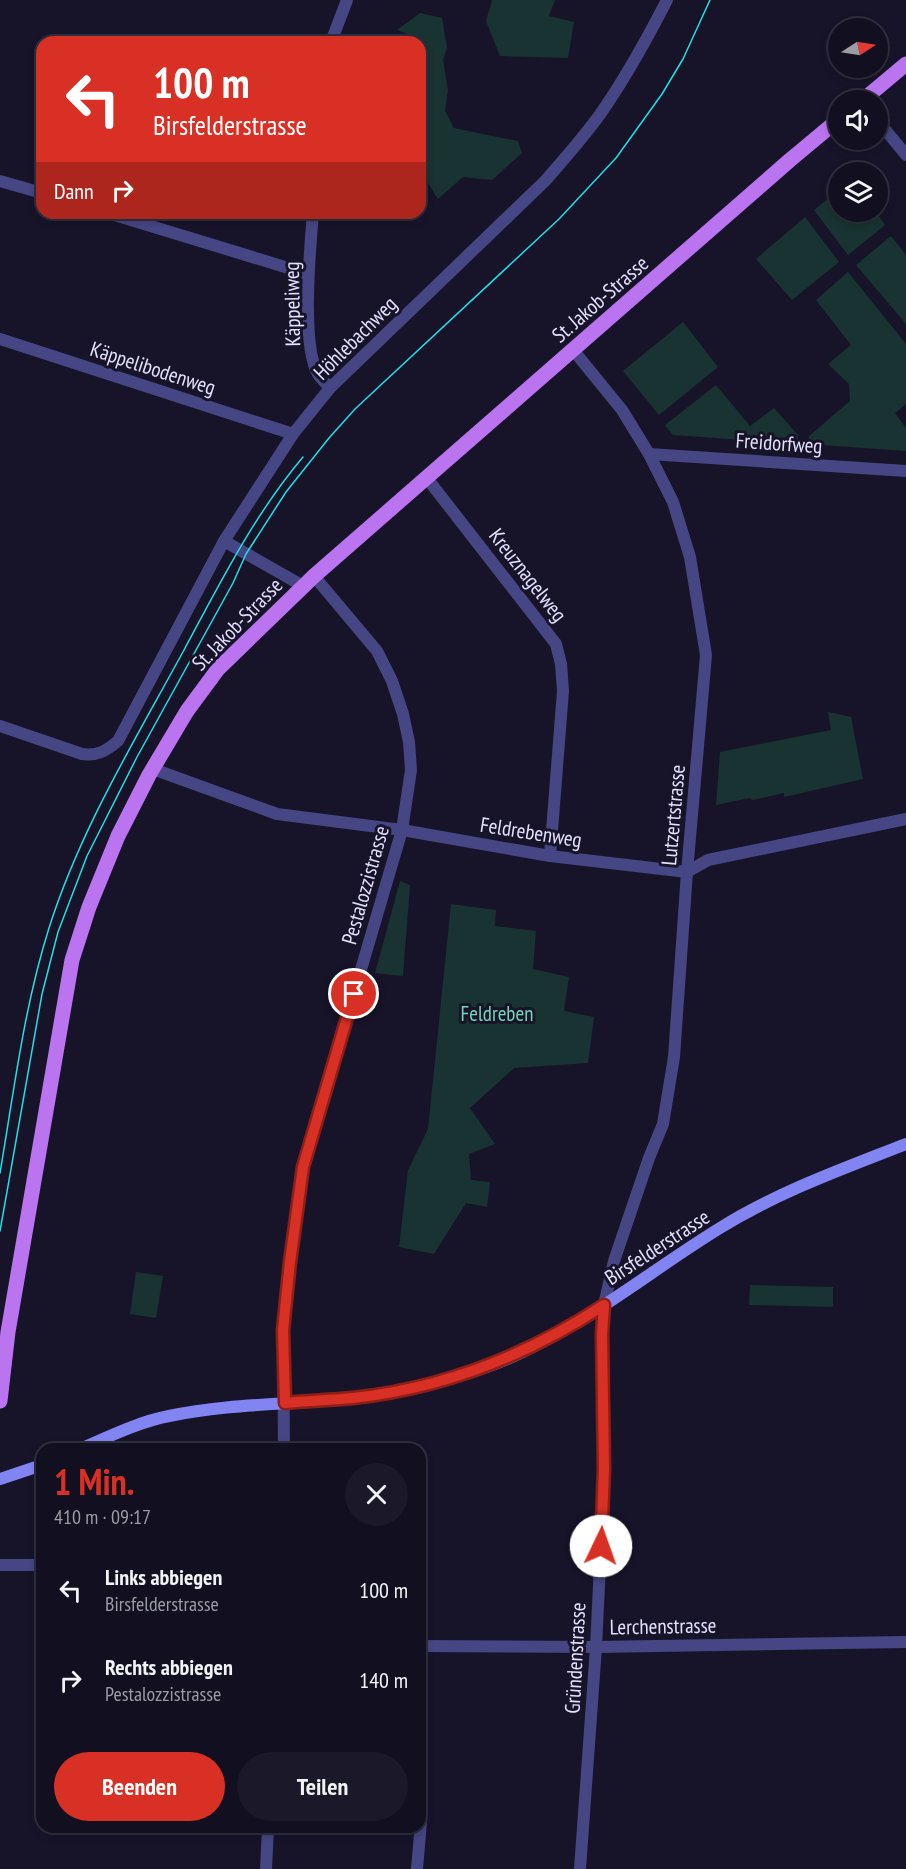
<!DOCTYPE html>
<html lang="de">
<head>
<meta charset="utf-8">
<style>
	:root { --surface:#110f20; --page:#1a1829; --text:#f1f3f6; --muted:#9c9ca5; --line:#302f3e; --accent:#d93025 }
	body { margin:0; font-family:"PT Sans Narrow",sans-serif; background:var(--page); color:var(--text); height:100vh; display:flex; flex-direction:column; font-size:22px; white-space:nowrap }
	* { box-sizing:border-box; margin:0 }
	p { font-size:20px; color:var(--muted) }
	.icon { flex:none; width:33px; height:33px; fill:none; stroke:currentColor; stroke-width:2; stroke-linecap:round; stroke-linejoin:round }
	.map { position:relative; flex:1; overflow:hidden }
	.sheet { position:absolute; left:36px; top:1443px; width:390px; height:390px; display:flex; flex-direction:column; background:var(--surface); border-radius:18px; box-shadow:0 3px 9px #0003,0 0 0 2px var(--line) }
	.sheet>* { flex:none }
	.guide { position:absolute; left:36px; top:36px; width:390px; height:183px; border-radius:18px; box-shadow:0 3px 9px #0003,0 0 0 2px var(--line); background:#d93025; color:#fff; overflow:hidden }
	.needle { width:39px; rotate:78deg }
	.tools { position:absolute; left:828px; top:18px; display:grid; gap:12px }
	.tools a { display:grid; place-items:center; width:60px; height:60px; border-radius:50%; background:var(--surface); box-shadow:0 3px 9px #0003,0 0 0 2px var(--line); font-size:30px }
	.pin { position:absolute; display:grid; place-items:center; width:51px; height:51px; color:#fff; margin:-26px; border:3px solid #fff; border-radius:50%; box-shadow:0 2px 6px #0007 }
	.me { position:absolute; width:66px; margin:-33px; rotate:3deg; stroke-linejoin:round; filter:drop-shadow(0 0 4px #0008) }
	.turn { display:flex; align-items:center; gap:21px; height:126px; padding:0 18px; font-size:27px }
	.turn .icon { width:78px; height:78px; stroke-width:2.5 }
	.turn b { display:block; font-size:42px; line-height:51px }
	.then { display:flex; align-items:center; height:57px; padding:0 18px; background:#0003; gap:12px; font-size:22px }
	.round { display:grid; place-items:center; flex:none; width:63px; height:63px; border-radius:32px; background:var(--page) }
	.headline { display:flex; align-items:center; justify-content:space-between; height:102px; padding:0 18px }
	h1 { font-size:36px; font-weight:700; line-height:45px; color:var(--accent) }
	.button { display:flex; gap:12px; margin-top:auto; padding:12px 18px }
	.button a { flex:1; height:69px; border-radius:36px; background:var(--accent); color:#fff; font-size:24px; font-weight:700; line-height:69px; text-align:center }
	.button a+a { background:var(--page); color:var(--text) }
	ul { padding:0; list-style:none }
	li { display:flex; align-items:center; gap:18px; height:90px; padding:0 18px }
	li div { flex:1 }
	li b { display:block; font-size:22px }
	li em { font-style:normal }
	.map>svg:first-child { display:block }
</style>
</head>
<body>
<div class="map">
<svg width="906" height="1869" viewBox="0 0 906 1869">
	<rect width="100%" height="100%" fill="#17142a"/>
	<g fill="#183331">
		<polygon points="492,0 555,0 549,16 574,22 568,58 500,56 486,21"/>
		<polygon points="420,13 442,18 447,48 443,60 448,90 445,111 454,128 518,141 522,153 492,180 463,177 438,199 420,170 420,42 412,42 407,34 397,30"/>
		<polygon points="838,191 838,212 876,212 885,225 848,255 814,210"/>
		<polygon points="805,217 839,262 792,300 756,259"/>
		<polygon points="891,236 906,255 906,324 856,265"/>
		<polygon points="848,272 906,344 906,404 895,413 906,428 906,451 808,444 809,436 850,401 849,384 828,364 851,345 816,300"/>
		<polygon points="683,322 718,367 659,415 623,371"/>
		<polygon points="716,385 750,426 774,408 798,435 798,444 673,435 665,425"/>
		<polygon points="828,712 851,717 863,779 784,797 784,793 753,800 749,798 716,805 720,752 831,730"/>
		<polygon points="400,881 410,885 403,976 375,973"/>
		<polygon points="451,904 496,910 495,926 536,931 533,969 569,977 564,1011 594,1017 588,1063 514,1068 470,1108 495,1144 469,1154 471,1180 490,1182 487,1207 466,1203 434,1254 399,1247 408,1170 428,1129"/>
		<polygon points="136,1272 163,1276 156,1318 130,1314"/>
		<polygon points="750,1285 833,1287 833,1307 749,1305"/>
	</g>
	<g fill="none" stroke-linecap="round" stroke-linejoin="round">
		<g stroke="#454683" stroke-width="12">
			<polyline points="331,42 347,0"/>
			<polyline points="878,121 906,155"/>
			<polyline points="0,181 42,193"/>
			<polyline points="108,213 308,274"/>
			<path d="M313,213C310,249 301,345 318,374C321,379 327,384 330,388"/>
			<polyline points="0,339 293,434"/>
			<polyline points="574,351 622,410 649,454 673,502 690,557 706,655 687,872 674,1057 663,1124 649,1158 614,1261 604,1305 602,1334 604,1469 602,1523 596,1647 580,1869"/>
			<polyline points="649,454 906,471"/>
			<polyline points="426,477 556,644 561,664 563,691 550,856"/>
			<polyline points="224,541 303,586"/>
			<path d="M0,726L82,754C98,756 106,751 118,741L224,541L293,434L330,388L545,181C564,159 584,137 601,113C626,77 647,39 667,0"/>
			<polyline points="153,769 277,814 402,830 550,856 687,872 708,860 906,819"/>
			<polyline points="284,1449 283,1330 290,1262 303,1167 402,830 411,770 409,742 403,714 392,681 377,651 314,576"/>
			<polyline points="0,1565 42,1565"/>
			<polyline points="420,1646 596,1647 906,1642"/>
			<polyline points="266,1869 268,1827"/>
			<polyline points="417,1869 422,1810"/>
		</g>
		<g stroke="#8285f1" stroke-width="12">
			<path d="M80,1449C108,1437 138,1422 169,1416C230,1403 292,1405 354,1398C401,1392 450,1381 495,1364C577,1332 645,1274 720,1228C778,1192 842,1169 906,1144"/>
			<polyline points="0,1479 42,1465"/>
		</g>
		<g stroke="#ba74f0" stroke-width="15">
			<polyline points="863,100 906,64"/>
			<polyline points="0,1401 8,1332 72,960 89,907 118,836 149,775 187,711 218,669 314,576 790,160 838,120"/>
		</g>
		<g stroke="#22dee6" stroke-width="1.5">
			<path d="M0,1173C14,1091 24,1007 49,928C80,830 135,740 184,650C220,583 254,515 303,457"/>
			<polyline points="0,1231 42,994 58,932 87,856 137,757 233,583 246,554 286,492 329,438 355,409 559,219 616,158 662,94 683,59 710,0"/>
		</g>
	</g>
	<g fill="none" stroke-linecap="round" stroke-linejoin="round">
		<defs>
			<path id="route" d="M354,994L303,1167L290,1262L283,1330L285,1403C308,1401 331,1400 353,1398C444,1388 528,1355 604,1305L602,1334L604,1469L601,1546"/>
		</defs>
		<use href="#route" stroke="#8d1f18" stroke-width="15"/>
		<use href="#route" stroke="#d93025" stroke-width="10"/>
	</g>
	<g text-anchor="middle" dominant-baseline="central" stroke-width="6" stroke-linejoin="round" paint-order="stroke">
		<g font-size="21" fill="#e2e0fc" stroke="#17142a">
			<text transform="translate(600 299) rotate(-41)">St. Jakob-Strasse</text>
			<text transform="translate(292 304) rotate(-91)">Käppeliweg</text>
			<text transform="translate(355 338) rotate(-45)">Höhlebachweg</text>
			<text transform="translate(153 368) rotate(18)">Käppelibodenweg</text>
			<text transform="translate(779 443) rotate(4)">Freidorfweg</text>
			<text transform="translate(528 575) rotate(52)">Kreuznagelweg</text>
			<text transform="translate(237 624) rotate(-46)">St. Jakob-Strasse</text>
			<text transform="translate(673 815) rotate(-85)">Lutzertstrasse</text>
			<text transform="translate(531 832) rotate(9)">Feldrebenweg</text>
			<text transform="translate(365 885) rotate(-74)">Pestalozzistrasse</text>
			<text transform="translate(657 1247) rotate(-33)">Birsfelderstrasse</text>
			<text transform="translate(663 1626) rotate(-1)">Lerchenstrasse</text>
			<text transform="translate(575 1658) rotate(-87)">Gründenstrasse</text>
		</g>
		<g font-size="21" fill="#73d5b7" stroke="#17142a">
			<text x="497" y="1013">Feldreben</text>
		</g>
	</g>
</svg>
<div class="tools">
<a><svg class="needle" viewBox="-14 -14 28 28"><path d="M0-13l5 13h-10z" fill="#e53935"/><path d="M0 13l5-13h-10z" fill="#9c9ca5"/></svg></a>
<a><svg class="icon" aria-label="sound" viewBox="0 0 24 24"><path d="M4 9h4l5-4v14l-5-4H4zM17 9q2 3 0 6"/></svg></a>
<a><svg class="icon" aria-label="layers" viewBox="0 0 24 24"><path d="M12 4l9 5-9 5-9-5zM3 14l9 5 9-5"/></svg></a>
</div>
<div class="pin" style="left:354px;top:994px;background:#d93025"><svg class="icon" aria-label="arrive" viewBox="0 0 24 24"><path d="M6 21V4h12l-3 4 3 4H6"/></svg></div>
<svg class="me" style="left:601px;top:1546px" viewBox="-20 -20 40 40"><circle r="19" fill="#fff"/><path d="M0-13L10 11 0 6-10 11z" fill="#d93025"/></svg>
<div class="guide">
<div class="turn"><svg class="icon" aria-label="left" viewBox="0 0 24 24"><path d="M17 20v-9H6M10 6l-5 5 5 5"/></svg><div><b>100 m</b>Birsfelderstrasse</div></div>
<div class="then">Dann<svg class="icon" aria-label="right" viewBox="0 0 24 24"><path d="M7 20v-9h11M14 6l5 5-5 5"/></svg></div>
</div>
<section class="sheet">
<div class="headline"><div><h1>1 Min.</h1><p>410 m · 09:17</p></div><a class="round"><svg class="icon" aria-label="close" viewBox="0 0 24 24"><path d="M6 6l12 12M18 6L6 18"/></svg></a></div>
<ul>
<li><svg class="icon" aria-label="left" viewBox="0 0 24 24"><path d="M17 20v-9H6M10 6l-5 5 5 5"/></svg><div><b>Links abbiegen</b><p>Birsfelderstrasse</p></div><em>100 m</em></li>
<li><svg class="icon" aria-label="right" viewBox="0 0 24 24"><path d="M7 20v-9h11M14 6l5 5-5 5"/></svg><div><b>Rechts abbiegen</b><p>Pestalozzistrasse</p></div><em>140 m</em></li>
</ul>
<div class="button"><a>Beenden</a><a>Teilen</a></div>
</section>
</div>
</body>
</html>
